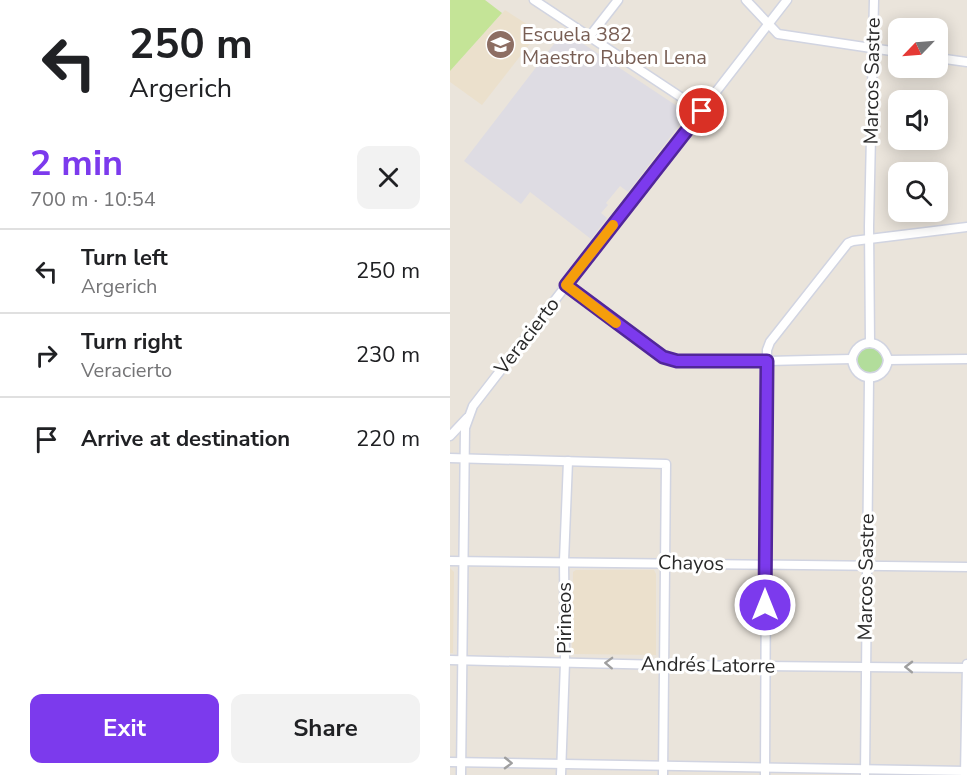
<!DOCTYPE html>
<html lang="en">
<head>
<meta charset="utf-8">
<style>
	:root { --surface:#fff; --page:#f2f2f2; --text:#202124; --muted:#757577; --line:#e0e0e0; --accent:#7c3aed }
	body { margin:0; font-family:"Nunito Sans",sans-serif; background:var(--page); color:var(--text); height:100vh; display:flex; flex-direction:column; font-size:22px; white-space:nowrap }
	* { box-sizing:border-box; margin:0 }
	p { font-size:20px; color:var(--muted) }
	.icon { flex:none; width:33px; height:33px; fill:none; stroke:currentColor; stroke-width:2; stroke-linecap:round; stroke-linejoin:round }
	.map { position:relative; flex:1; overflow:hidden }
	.side { display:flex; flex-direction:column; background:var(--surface); width:450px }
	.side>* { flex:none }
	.top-card { background:#fff; color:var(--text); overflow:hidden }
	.needle { width:39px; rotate:245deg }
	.tools { position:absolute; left:438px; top:18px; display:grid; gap:12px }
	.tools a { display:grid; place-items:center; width:60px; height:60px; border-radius:12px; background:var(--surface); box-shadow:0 3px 15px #0003; font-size:30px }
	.pin { position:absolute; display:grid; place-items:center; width:51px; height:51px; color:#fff; margin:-26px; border:3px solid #fff; border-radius:50%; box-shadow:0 2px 6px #0007 }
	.me { position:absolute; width:66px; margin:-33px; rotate:0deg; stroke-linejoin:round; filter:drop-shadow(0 0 4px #0008) }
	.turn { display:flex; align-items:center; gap:21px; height:126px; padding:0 30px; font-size:27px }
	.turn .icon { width:78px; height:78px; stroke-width:2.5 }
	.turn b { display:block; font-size:42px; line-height:51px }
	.round { display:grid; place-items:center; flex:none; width:63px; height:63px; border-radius:12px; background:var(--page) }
	.overview { display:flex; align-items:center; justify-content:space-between; height:102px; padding:0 30px }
	h1 { font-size:36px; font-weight:700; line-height:45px; color:var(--accent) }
	.primary-button { display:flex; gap:12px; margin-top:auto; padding:12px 30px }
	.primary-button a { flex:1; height:69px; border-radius:12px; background:var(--accent); color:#fff; font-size:24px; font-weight:700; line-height:69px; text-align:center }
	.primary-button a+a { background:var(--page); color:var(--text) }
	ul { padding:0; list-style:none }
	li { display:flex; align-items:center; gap:18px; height:84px; padding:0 30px; border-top:2px solid var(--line) }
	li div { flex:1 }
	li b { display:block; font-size:22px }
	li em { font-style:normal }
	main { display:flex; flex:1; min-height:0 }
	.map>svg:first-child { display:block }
</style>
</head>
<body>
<main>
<section class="side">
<div class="top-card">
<div class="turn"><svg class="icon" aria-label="left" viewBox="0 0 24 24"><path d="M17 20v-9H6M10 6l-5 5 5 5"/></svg><div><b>250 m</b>Argerich</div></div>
</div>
<div class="overview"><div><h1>2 min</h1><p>700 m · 10:54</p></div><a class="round"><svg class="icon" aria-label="close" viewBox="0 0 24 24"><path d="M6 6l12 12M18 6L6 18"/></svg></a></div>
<ul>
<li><svg class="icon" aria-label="left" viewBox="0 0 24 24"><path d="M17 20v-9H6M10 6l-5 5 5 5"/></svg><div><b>Turn left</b><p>Argerich</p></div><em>250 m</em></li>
<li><svg class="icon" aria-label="right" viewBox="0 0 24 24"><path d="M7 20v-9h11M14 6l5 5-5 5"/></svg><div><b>Turn right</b><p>Veracierto</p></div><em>230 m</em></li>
<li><svg class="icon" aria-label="arrive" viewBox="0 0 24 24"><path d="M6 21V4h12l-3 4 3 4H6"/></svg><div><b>Arrive at destination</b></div><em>220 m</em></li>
</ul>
<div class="primary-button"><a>Exit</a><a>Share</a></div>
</section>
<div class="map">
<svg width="517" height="775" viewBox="0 0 517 775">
	<rect width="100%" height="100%" fill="#eae4db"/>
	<polygon fill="#dedce3" points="114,31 233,110 234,114 234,119 178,192 170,186 156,203 158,205 151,213 157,218 141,239 80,192 71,204 14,161"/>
	<g fill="#ebe0cc">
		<polygon points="55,10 89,32 32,105 0,82 0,71"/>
		<polygon points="0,568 4,572 3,653 0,653"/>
		<polygon points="126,570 204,570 206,574 206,655 122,654 123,572"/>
	</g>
	<circle fill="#b2dd9b" cx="419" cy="360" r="14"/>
	<polygon fill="#c4e497" points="0,0 35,0 52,13 0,71"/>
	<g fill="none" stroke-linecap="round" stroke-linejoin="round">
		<defs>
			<g id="minor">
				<polyline points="84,0 252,111"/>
				<polyline points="296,0 328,34 448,52"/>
				<polyline points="140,36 168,0"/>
				<polyline points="488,58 517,62"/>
				<polyline points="116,284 208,355 221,360 317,361 402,359"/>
				<polyline points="420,343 419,226 424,0"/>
				<path d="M402,359C404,383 435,384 438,360"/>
				<path d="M402,359C407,337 433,338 438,360"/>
				<polyline points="438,360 517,359"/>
				<polyline points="0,436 17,418"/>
				<polyline points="0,458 216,464 213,775"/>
				<polyline points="0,561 517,567"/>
				<polyline points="0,660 215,665 517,668"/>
				<polyline points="0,762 517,771"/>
				<polyline points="11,775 15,428 23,406 337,0"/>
				<polyline points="111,775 115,662 114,561 118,461"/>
				<polyline points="315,775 317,350 320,342 398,243 403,241 517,227"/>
				<polyline points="415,775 419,378"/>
				<polyline points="515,775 517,664"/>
			</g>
		</defs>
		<use href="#minor" stroke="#d1d4e1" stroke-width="11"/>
		<use href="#minor" stroke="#fff" stroke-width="8"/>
	</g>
	<defs><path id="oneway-chevron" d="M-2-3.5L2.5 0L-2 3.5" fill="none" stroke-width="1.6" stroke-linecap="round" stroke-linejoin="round" transform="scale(1.5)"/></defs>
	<g stroke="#9f9f9f">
		<use href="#oneway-chevron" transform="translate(159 663) rotate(-178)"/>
		<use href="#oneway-chevron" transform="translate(459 667) rotate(-179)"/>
		<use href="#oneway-chevron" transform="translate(58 763) rotate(1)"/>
	</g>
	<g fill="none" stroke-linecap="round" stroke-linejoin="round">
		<defs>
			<polyline id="route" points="252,111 116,285 213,357 227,361 317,361 315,605"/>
		</defs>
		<use href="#route" stroke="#51269a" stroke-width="15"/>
		<use href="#route" stroke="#7c3aed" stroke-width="10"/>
		<polyline stroke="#f59e0b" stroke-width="10" points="163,225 116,285 166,323"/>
	</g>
	<defs>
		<symbol id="school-disc" viewBox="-11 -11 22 22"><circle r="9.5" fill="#8d6e63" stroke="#fff"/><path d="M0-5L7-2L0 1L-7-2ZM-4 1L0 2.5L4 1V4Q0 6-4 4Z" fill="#fff"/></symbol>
	</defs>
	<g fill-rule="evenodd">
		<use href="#school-disc" x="34" y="28" width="33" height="33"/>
	</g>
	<g text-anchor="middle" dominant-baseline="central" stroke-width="6" stroke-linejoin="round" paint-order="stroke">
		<g font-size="20" fill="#785e54" stroke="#fff" text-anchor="start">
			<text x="72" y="34">Escuela 382<tspan x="72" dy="23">Maestro Ruben Lena</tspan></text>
		</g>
		<g font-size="20" fill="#292929" stroke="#fff">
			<text transform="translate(422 81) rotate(-89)">Marcos Sastre</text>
			<text transform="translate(77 336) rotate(-52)">Veracierto</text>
			<text transform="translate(241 563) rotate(1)">Chayos</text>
			<text transform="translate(416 577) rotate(-89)">Marcos Sastre</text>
			<text transform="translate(114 618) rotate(-90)">Pirineos</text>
			<text transform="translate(258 665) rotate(1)">Andrés Latorre</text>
		</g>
	</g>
</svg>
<div class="tools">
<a><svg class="needle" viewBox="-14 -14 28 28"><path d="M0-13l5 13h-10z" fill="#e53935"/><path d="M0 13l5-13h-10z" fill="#757577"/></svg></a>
<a><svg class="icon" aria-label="sound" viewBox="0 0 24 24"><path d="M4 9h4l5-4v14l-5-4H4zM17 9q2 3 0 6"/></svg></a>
<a><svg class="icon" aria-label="search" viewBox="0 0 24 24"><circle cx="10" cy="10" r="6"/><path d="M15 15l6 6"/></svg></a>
</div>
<div class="pin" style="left:252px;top:111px;background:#d93025"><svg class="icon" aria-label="arrive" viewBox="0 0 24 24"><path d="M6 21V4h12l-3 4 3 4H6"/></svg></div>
<svg class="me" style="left:315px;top:605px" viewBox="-20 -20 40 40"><circle r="17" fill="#7c3aed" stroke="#fff" stroke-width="3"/><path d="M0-11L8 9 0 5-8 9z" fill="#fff"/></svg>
</div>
</main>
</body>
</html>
